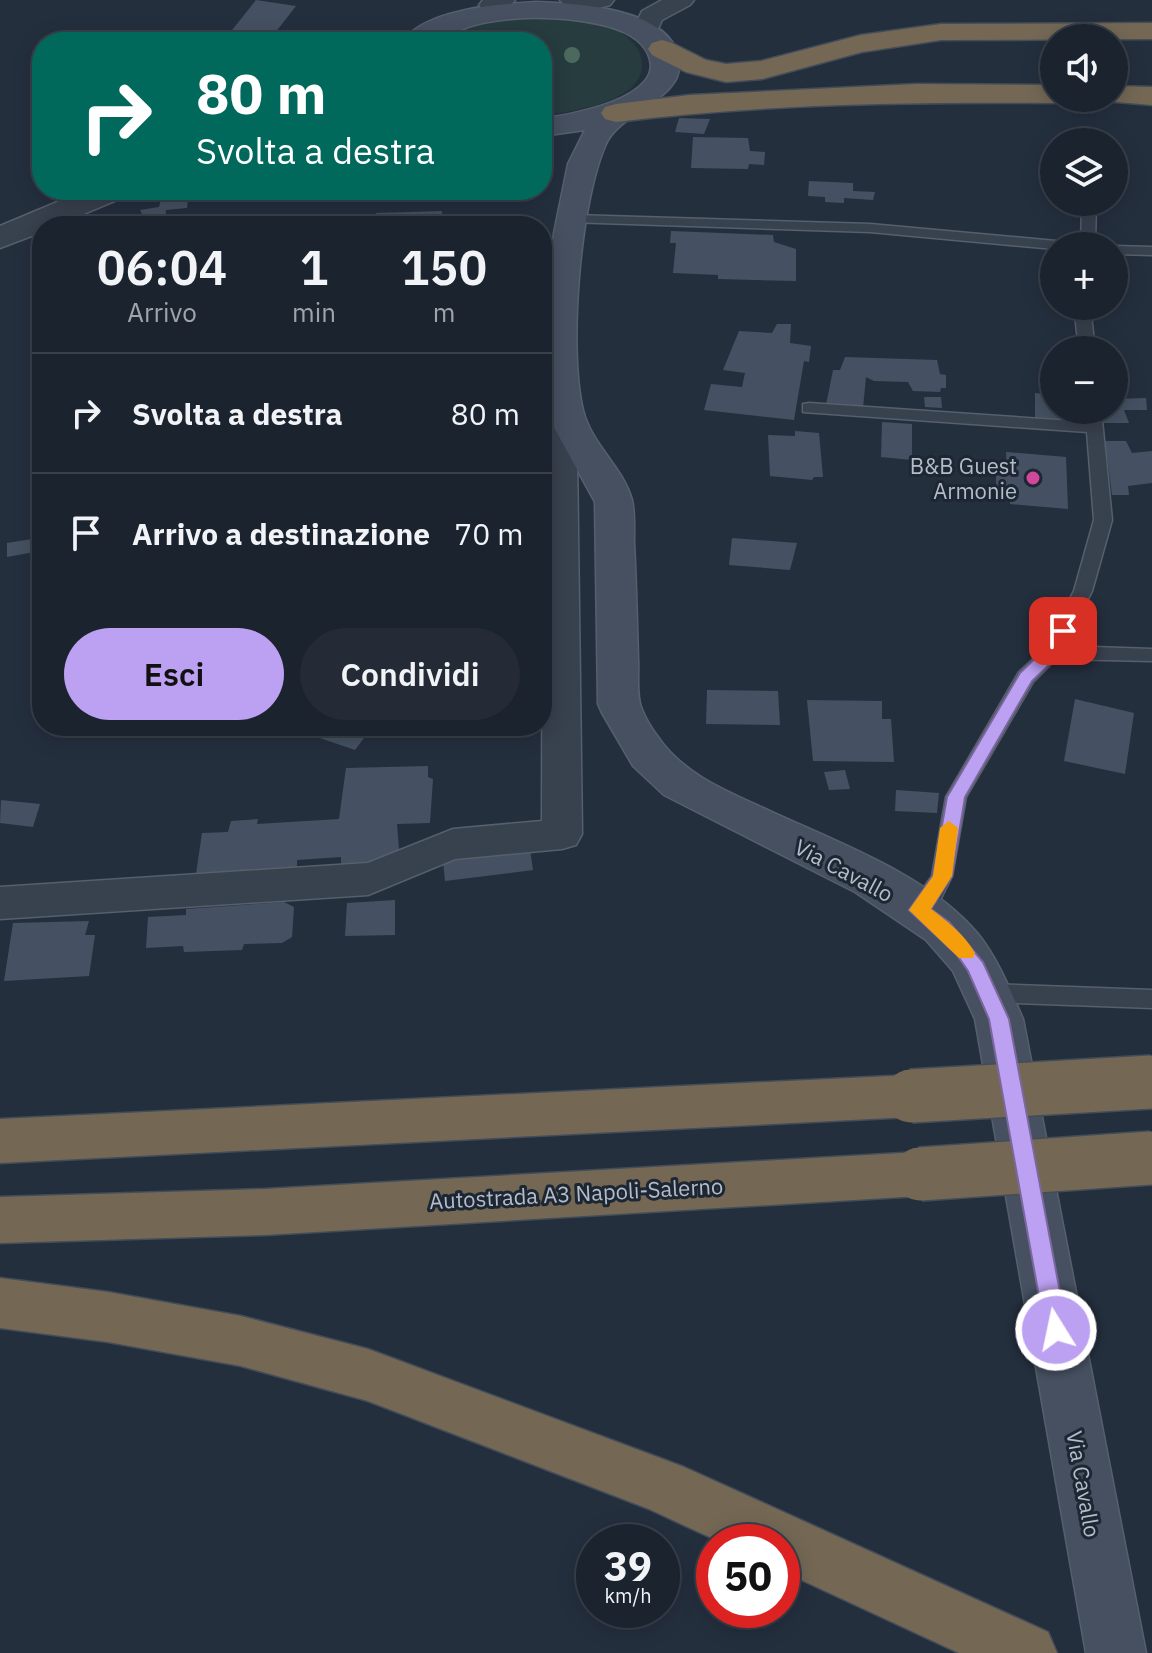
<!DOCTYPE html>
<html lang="it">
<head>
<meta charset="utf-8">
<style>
	:root { --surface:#1b232e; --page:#242b36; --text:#f1f3f6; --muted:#a0a4aa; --line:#39404a; --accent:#bca0f2 }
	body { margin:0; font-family:"IBM Plex Sans",sans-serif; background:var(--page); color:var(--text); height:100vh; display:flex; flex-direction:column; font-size:30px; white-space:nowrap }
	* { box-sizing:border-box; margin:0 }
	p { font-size:26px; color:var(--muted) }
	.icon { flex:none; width:44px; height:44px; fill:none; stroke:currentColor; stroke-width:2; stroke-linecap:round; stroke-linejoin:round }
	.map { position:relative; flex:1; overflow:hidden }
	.details { position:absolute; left:32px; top:216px; width:520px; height:520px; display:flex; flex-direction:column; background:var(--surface); border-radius:32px; box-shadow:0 4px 20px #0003,0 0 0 2px var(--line) }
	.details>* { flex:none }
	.top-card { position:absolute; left:32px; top:32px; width:520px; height:168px; border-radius:32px; box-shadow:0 4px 20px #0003,0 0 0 2px var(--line); background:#00695c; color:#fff; overflow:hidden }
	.fabs { position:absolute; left:1040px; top:24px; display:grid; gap:16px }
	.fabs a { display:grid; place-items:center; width:88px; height:88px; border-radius:50%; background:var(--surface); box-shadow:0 4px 20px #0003,0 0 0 2px var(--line); font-size:40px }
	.speed { position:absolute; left:576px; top:1524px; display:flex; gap:16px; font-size:40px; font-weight:700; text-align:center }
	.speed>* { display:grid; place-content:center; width:104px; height:104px; border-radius:50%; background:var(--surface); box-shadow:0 4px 20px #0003,0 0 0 2px var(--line); line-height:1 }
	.speed small { font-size:20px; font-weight:400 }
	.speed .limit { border:12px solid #d22; background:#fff; color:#111 }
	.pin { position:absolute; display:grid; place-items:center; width:68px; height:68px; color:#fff; margin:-34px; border-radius:16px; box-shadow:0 4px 12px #0006 }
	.me { position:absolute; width:88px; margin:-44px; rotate:350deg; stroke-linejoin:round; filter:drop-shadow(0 0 6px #0008) }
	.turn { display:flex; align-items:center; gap:28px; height:168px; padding:0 32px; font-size:36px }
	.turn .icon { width:104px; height:104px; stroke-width:2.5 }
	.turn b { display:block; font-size:56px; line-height:68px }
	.eta { display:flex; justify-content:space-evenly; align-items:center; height:136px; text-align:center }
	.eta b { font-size:48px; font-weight:600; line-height:56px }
	.action { display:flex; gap:16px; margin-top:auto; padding:16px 32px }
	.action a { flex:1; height:92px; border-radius:48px; background:var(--accent); color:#111; font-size:32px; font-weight:600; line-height:92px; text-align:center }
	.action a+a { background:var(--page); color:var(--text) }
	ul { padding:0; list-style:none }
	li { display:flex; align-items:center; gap:24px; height:120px; padding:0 32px; border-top:2px solid var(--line) }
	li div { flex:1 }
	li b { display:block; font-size:30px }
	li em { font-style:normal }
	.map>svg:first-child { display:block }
</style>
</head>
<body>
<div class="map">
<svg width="1152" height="1653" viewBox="0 0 1152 1653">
	<rect width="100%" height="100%" fill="#242f3e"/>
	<path fill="#263c3f" d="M541,13C568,17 596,18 620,32C628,37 637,45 640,54C656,100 572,113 542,115V42H447C472,18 509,18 541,13Z"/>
	<g fill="#455162">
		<polygon points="256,0 296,6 268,42 225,39"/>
		<polygon points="679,118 710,119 704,134 675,132"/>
		<polygon points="693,137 748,138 750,151 765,152 764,165 749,164 748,169 691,168"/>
		<polygon points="809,181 853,183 853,191 875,192 873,200 844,198 844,203 825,202 825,197 808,196"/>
		<polygon points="188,198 187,208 166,210 165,220 146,222 140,210 159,207 161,199"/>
		<polygon points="442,211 443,226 375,226 376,213"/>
		<polygon points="671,231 773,235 774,242 796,249 796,281 718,279 718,275 673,273 676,243 670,243"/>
		<polygon points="777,324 791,324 790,343 811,346 809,362 804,361 794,420 704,410 711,384 742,387 745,373 723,370 739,331 772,333"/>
		<polygon points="845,357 937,360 940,374 946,375 946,388 941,388 940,392 913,391 908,382 874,381 866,377 863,408 826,405 833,370 840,370"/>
		<polygon points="1035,393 1054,395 1054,410 1080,410 1080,425 1035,421"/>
		<polygon points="924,397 941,397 942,408 925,407"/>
		<polygon points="1146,398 1147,410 1124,410 1129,423 1102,423 1100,410 1114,410 1114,399"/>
		<polygon points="882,422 912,424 912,460 881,457"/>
		<polygon points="795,431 819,433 823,477 814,477 812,480 770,476 768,435 795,436"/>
		<polygon points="1105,441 1126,441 1132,453 1152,451 1152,483 1128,486 1129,495 1112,495"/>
		<polygon points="1006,452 1066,457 1068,509 1010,504 1010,498 996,497 996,475 1007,476"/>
		<polygon points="38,538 40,551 7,557 7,543"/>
		<polygon points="732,538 797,543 790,570 729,565"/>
		<polygon points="707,690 778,691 780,725 706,724"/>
		<polygon points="1075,699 1134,713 1125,774 1064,761"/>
		<polygon points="807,700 882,701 882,719 891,719 894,762 813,761"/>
		<polygon points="308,726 373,726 355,750 302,732"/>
		<polygon points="428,766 428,777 433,779 430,823 397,824 400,862 341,866 341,857 297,860 297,872 196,874 202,833 228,832 231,821 258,819 257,824 339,819 346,768"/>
		<polygon points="845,770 850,789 829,790 824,772"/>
		<polygon points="896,790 939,793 937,813 895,811"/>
		<polygon points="1,800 40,804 33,827 0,823"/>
		<polygon points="530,849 533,870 445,881 443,860"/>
		<polygon points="395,900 395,935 345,936 347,903"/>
		<polygon points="284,902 294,907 292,937 282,943 244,944 242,950 184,952 183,946 146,948 148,917 186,915 186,909"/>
		<polygon points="89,921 85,935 95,935 89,976 4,981 13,923"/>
	</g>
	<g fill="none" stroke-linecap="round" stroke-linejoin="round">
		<defs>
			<g id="service">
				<polygon points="1082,202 1096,202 1095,246 1081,246"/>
				<polygon points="574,215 870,224 1067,242 1074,246 1054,246 1054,249 870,232 569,222 569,216"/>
				<polygon points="1112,246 1114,246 1152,247 1152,255 1114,254"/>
				<polygon points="1074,306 1090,306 1095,350 1079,350"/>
				<polygon points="809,403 1086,422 1085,410 1101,410 1112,520 1092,591 1064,646 1152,649 1152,661 1056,659 1033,682 966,797 952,876 940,900 925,916 911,916 908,910 932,876 946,797 1019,672 1045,648 1074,591 1094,520 1087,432 803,412 803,404"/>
				<polygon points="989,984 1152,990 1152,1008 989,1002 981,999 978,993 981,987"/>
			</g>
			<g id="minor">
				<path d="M483,0H515C507,11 495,13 483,10L479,5Z"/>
				<path d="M560,0H614L610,5C592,10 573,17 560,0Z"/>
				<polygon points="662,0 694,0 690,5 662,20 655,35 637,35 633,30 642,11"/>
				<polygon points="568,411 580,414 584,421 577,454 582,834 576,845 562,849 455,859 368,895 0,919 0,887 368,863 453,829 542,821 543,454 556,414"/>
			</g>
			<polygon id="tertiary" points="86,190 129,190 124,197 55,226 42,226 42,232 0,248 0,226"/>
			<path id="secondary" d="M536,2C575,3 672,8 679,60C685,99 621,111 606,144C580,202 568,348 583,410C591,444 623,467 632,500C635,513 634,529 634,542C636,581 637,620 638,659C639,674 636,693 641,707C645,718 651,728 658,737C682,772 721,789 759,806C828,839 928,873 978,934C998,959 1010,990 1023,1019L1146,1653H1086L975,1019L953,971L926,940L855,892L664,795L633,766L602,713L598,704L595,502L551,422L544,386L545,315L554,233L568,164L585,130L542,136V118C568,116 669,98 648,54C640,36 617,28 598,24C559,16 511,15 471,26C459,30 449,36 438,41C428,45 413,42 402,42C425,9 499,4 536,2Z"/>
			<g id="motorway">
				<polygon points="1152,23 1152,39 941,40 862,52 762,79 726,82 686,72 652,55 648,49 652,43 662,40 672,43 706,60 726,64 761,61 861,35 941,24"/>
				<path d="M917,84L1054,85V98H1066L1054,103C908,102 761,104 616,122L605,119L601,113L605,107L616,104L690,95Z"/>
				<polygon points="1114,86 1152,87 1152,105 1104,101 1101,98 1114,98"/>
				<polygon points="911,1075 928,1081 936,1096 928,1111 911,1117 0,1163 0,1119"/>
				<polygon points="920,1152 938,1158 945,1174 938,1190 920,1196 265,1235 0,1243 0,1197 265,1189"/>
				<polygon points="0,1278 108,1292 241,1316 368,1349 684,1467 1048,1632 1057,1653 959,1653 782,1571 782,1542 720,1542 649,1509 368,1401 241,1366 108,1342 0,1328"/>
			</g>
		</defs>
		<use href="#service" stroke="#565f6c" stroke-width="3"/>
		<use href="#minor" stroke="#565f6c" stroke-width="3"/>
		<use href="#tertiary" stroke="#565f6c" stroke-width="3"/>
		<use href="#secondary" stroke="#565f6c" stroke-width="3"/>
		<use href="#motorway" stroke="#434c59" stroke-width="3"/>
		<use href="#service" fill="#38414e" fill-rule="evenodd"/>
		<use href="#minor" fill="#38414e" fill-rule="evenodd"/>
		<use href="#tertiary" fill="#38414e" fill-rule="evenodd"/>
		<use href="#secondary" fill="#465061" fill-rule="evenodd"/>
		<use href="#motorway" fill="#746855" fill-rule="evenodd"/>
		<defs>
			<g id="motorway-bridge">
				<polyline points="911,1096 1152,1082"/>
				<polyline points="920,1174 1152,1158"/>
			</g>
		</defs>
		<use href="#motorway-bridge" stroke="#434c59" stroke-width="56" stroke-linecap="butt"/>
		<use href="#motorway-bridge" stroke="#746855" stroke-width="53"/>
	</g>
	<circle fill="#4b6a5d" cx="572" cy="55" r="8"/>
	<polygon fill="#bca0f2" stroke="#7a689d" stroke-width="2" points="1063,626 1071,631 1058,656 1032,681 965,797 952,876 931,909 949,922 983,962 1009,1019 1067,1330 1064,1337 1056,1340 1048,1337 1045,1330 989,1019 968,971 957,955 909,910 933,876 947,797 1020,673 1046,648 1057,627"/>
	<path fill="#f59e0b" d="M949,821L958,828L952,876L931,909C947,921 965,935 975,953L973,958H959L909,910L933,876L940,828Z"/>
	<circle fill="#d1479c" stroke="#1d2633" stroke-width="3" cx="1033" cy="478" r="8"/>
	<g text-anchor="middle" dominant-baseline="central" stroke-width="6" stroke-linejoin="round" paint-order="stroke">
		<g font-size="22" fill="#b4bcc9" stroke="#1d2633" text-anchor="end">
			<text x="1017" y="465">B&amp;B Guest<tspan x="1017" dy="25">Armonie</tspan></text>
		</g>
		<g font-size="22" fill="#b4bcc9" stroke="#1d2633">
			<text transform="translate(844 870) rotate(28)">Via Cavallo</text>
			<text transform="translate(576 1193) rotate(-3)">Autostrada A3 Napoli-Salerno</text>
			<text transform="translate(1084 1484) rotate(80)">Via Cavallo</text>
		</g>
	</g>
</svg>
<div class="fabs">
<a><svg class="icon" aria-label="sound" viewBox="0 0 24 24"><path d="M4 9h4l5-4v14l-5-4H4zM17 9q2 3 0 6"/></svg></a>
<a><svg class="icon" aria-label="layers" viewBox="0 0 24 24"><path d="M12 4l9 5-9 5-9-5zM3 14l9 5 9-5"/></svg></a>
<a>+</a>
<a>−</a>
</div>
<div class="speed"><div>39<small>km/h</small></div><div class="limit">50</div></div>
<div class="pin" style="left:1063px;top:631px;background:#d93025"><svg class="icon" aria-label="arrive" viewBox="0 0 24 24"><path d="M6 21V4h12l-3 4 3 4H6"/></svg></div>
<svg class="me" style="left:1056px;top:1330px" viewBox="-20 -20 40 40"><circle r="17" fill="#bca0f2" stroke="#fff" stroke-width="3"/><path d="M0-11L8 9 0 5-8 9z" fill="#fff"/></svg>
<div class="top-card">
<div class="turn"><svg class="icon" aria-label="right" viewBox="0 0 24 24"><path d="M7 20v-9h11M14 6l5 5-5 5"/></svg><div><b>80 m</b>Svolta a destra</div></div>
</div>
<section class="details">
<div class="eta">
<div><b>06:04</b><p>Arrivo</p></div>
<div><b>1</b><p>min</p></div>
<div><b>150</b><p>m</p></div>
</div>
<ul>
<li><svg class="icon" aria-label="right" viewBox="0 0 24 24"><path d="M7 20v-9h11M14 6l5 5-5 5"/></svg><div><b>Svolta a destra</b></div><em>80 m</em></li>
<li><svg class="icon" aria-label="arrive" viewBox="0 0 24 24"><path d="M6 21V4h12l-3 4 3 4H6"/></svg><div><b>Arrivo a destinazione</b></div><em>70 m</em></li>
</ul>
<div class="action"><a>Esci</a><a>Condividi</a></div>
</section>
</div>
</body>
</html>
